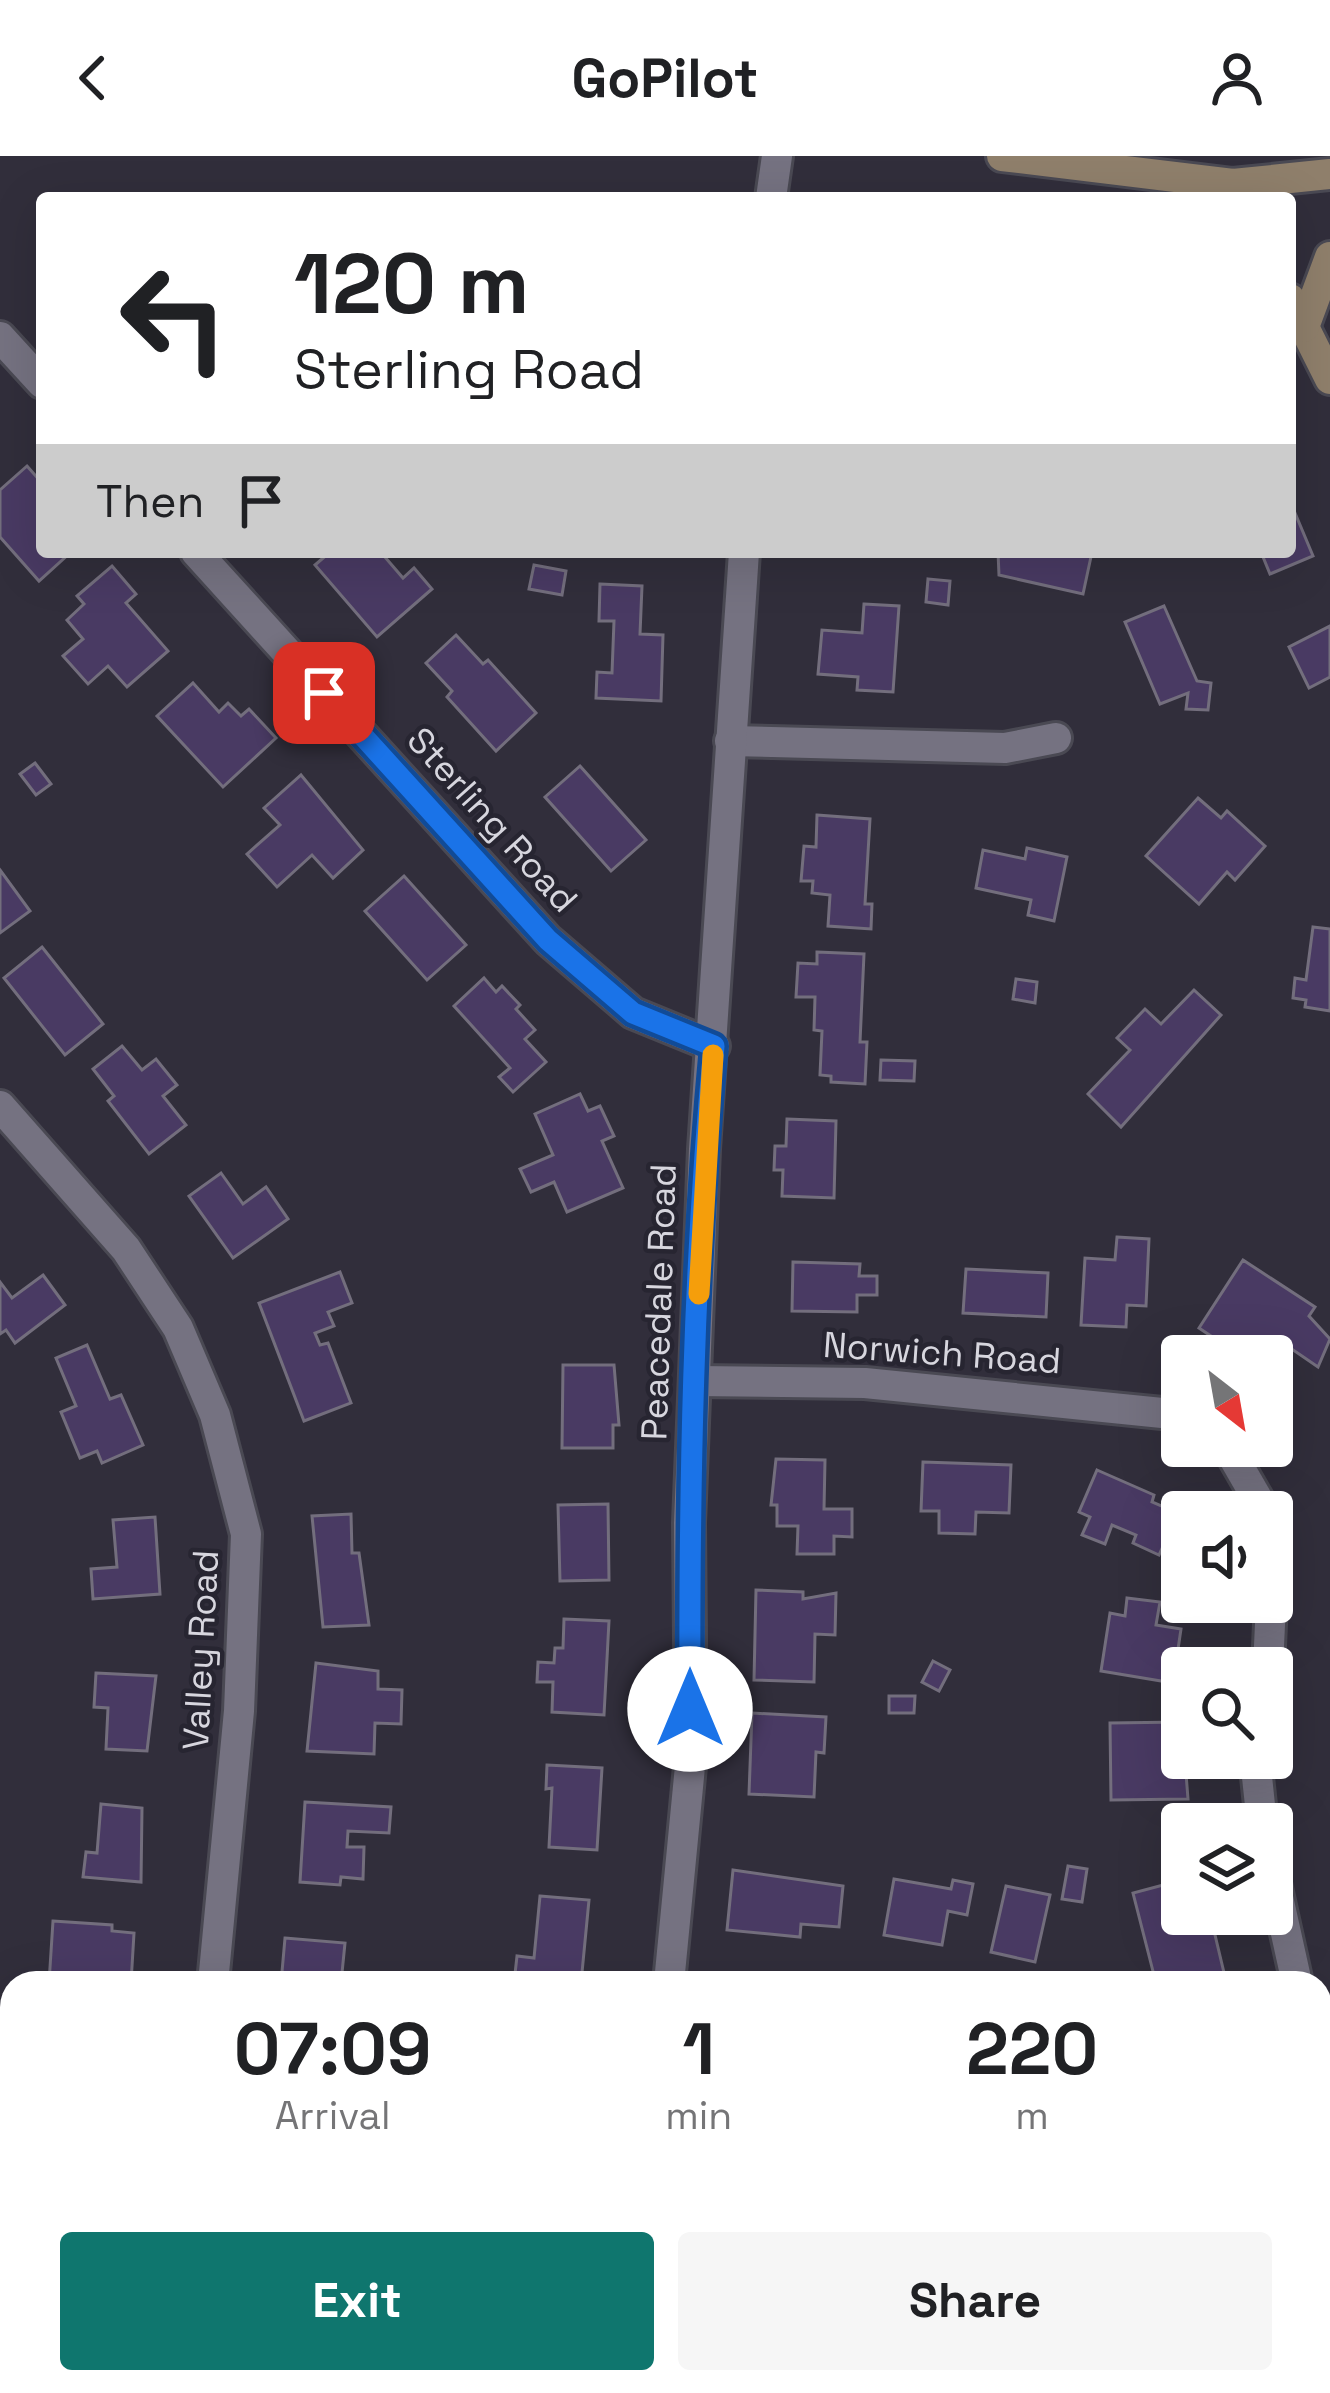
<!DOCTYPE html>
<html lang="en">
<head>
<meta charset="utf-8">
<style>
	:root { --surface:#fff; --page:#f6f6f6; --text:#202124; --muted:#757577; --accent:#0f766e }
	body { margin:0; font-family:"Space Grotesk",sans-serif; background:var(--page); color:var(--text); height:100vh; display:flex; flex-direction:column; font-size:45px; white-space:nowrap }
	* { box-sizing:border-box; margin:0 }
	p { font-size:39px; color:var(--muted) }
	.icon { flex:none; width:66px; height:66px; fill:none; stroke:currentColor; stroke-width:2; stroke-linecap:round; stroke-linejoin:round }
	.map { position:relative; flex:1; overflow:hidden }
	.side { position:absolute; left:0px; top:1815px; width:1332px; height:423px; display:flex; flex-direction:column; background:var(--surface); border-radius:36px 36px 0 0; box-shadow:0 12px 48px #0002 }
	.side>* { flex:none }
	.top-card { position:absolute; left:36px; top:36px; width:1260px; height:366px; border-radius:12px; box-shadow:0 12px 48px #0002; background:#fff; color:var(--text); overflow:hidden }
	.needle { width:78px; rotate:149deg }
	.fabs { position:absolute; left:1161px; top:1179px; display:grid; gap:24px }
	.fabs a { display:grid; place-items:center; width:132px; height:132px; border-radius:12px; background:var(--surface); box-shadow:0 12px 48px #0002; font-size:60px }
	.pin { position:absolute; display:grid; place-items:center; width:102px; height:102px; color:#fff; margin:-51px; border-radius:24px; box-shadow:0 6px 18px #0006 }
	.me { position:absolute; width:132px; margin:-66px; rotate:0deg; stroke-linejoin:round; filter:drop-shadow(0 0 9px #0008) }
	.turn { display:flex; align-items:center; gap:42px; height:252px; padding:0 60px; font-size:54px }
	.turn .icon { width:156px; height:156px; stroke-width:2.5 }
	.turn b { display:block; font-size:84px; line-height:102px }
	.then { display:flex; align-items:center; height:114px; padding:0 60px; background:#0003; gap:24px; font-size:45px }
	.eta { display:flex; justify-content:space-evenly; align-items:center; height:204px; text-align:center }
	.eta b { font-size:72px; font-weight:700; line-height:84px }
	.action { display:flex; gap:24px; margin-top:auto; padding:24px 60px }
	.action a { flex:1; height:138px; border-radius:12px; background:var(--accent); color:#fff; font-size:48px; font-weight:700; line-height:138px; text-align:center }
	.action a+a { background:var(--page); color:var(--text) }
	header { display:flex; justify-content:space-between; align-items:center; height:156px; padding:0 60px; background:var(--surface); font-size:54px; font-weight:700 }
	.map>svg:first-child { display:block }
</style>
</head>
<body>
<header><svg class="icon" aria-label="back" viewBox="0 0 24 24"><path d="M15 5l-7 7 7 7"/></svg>GoPilot<svg class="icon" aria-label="person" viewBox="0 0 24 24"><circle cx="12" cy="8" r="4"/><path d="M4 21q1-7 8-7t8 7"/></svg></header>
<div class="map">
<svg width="1330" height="2237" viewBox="0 0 1330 2237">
	<rect width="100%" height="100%" fill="#312e3b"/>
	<g fill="#493a63" stroke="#736e7d" stroke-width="3">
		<polygon points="27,310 42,327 42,396 71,396 39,425 0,381 0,334"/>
		<polygon points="1290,345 1313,400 1270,418 1261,396 1290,396"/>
		<polygon points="330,396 389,396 384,400 403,422 414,412 432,433 377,481 315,409"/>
		<polygon points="998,396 1092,396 1083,438 999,419"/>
		<polygon points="534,409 566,415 562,439 529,433"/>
		<polygon points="112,410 136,438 126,447 168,495 127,531 108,510 88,528 63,500 83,483 67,464 84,448 77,440"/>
		<polygon points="928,423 950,425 948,449 926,446"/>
		<polygon points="600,428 642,430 640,478 663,479 661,545 596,542 597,516 612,517 614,465 599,465"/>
		<polygon points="864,448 899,450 893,536 857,534 858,521 818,518 822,474 862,477"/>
		<polygon points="1164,450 1197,525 1211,527 1208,554 1186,553 1188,537 1160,548 1125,466"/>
		<polygon points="1330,470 1330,521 1309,532 1289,491"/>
		<polygon points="456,479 483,508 488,504 536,557 496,595 447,541 452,535 426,507"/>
		<polygon points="193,527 219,556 228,547 241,560 249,553 276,582 223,631 157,560"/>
		<polygon points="35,607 51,628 36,639 20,618"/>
		<polygon points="580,610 646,684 611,715 545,641"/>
		<polygon points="301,619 363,694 333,722 312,699 277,731 247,698 280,669 264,652"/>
		<polygon points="1198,642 1221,662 1227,655 1265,690 1235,724 1227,716 1199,748 1146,700"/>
		<polygon points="817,659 870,663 865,748 872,748 871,773 828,770 830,739 812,737 813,725 801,725 804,690 816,691"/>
		<polygon points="1027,692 1067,701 1054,765 1028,759 1031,744 976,732 983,694 1025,703"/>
		<polygon points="0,714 30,755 0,777"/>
		<polygon points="404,720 466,789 427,824 365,755"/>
		<polygon points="1313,771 1330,773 1330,855 1305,851 1306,844 1293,842 1295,822 1306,824"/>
		<polygon points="42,791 103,868 65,899 4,822"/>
		<polygon points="817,796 864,798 860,886 867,886 865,928 831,926 831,920 820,919 822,875 814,874 815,841 796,841 798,807 817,808"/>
		<polygon points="484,822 496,836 502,830 520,849 516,853 535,874 525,883 546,906 513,936 499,921 510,912 454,850"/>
		<polygon points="1016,823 1037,826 1035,847 1013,843"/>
		<polygon points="1194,834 1221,859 1121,971 1088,938 1130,894 1117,882 1145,853 1161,868"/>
		<polygon points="122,890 142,914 156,903 177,929 163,940 186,969 149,998 108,945 114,940 93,913"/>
		<polygon points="881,904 915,905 914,925 880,924"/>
		<polygon points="580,938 588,955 600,950 614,980 602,985 623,1032 567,1056 554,1026 531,1036 520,1013 553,999 535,958"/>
		<polygon points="787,963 836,965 834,1042 782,1040 783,1014 774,1014 775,990 786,990"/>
		<polygon points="221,1017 243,1048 266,1031 288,1063 233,1102 189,1040"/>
		<polygon points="1117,1081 1149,1083 1146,1150 1127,1149 1126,1171 1081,1169 1085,1102 1115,1104"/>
		<polygon points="1243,1104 1315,1151 1309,1160 1330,1183 1318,1211 1286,1189 1272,1210 1272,1200 1241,1200 1199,1172"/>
		<polygon points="793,1106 860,1108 859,1120 877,1120 877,1139 857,1139 857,1156 792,1155"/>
		<polygon points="966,1113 1048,1117 1046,1161 963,1157"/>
		<polygon points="340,1116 352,1147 328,1156 334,1170 315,1177 320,1189 328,1187 351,1247 304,1265 259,1147"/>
		<polygon points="43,1119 65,1149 15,1187 6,1174 0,1178 0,1126 12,1142"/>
		<polygon points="87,1189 110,1243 121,1239 143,1289 102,1307 97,1295 80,1302 61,1256 76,1250 56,1202"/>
		<polygon points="563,1209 614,1209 619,1269 613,1269 613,1292 562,1292"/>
		<polygon points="776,1303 825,1304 824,1353 852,1353 852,1381 834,1380 834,1398 797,1398 798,1370 777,1370 777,1349 771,1349"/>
		<polygon points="923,1306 1011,1309 1009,1357 976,1356 975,1378 939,1377 939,1355 921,1355"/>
		<polygon points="1097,1314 1154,1339 1152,1346 1178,1357 1159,1399 1133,1387 1136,1379 1112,1369 1105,1388 1082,1379 1090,1361 1079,1356"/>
		<polygon points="608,1348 609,1424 560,1425 558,1349"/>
		<polygon points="351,1358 352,1397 359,1397 369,1469 323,1471 312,1360"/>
		<polygon points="155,1361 160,1438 93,1443 91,1413 117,1411 113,1364"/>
		<polygon points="756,1434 803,1436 803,1443 836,1437 835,1479 815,1478 814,1526 754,1524"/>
		<polygon points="1127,1442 1160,1446 1156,1469 1181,1473 1173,1527 1101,1515 1110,1457 1125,1460"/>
		<polygon points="564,1463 609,1465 604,1559 552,1556 553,1526 537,1526 538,1506 554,1507 555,1492 563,1492"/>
		<polygon points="933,1505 950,1514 939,1535 922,1526"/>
		<polygon points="316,1507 378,1515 378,1533 402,1534 401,1568 375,1567 374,1598 307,1595"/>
		<polygon points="96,1517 156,1520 147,1595 106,1593 108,1552 94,1551"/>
		<polygon points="889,1540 915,1540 914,1557 889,1557"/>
		<polygon points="752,1557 826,1561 824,1597 816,1596 814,1641 749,1638"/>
		<polygon points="1182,1566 1188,1643 1111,1644 1110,1567"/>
		<polygon points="547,1609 602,1612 597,1694 549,1691 552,1632 546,1633"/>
		<polygon points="305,1646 391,1651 389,1677 348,1675 347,1691 364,1691 363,1723 341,1721 340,1729 300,1726"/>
		<polygon points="101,1648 142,1652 141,1726 83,1721 86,1696 97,1697"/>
		<polygon points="1068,1710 1087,1713 1082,1746 1062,1743"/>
		<polygon points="733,1714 843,1730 839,1771 801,1768 800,1781 727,1774"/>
		<polygon points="894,1723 951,1733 953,1724 973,1728 967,1759 948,1755 942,1789 884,1779"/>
		<polygon points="1182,1724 1182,1758 1210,1758 1225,1821 1156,1827 1133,1737"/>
		<polygon points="1006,1730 1050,1739 1035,1806 991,1796"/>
		<polygon points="540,1740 589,1744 581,1827 514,1827 517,1800 534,1802"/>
		<polygon points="53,1765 112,1769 112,1775 134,1777 131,1827 49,1827"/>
		<polygon points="285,1782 345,1787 341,1827 281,1827"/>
		<polygon points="208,2226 208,2237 156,2237 145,2227"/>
	</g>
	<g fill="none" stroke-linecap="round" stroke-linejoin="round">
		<defs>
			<g id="street">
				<polyline points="771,42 777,0"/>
				<polyline points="0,181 42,227"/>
				<polyline points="196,396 548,784 633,857 714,890"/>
				<polyline points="730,585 1005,592 1056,582"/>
				<polyline points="0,950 126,1093 178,1172 215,1259 246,1378 239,1555 213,1827"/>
				<polyline points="696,1225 865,1227 1182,1259"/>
				<polyline points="1227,1290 1265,1356"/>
				<polyline points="1272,1401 1272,1412"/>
				<polyline points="1268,1512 1271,1446"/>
				<polyline points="1255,1602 1262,1668"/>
				<polyline points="1272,1714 1297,1827"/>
				<polyline points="669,1827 691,1600 689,1367 704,993 744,396"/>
				<polyline points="1320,1879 1330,1873"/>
				<polyline points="1320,1931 1330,1977"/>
				<polyline points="589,2226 639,2237"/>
			</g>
			<g id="secondary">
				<polyline points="1002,0 1233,28 1330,18"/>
				<polyline points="1290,143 1330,223"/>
				<polyline points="1304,171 1330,101"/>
			</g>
		</defs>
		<use href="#street" stroke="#4a4953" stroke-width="36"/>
		<use href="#secondary" stroke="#4a4953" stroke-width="36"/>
		<use href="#street" stroke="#757281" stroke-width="30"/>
		<use href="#secondary" stroke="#8f7f6b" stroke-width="30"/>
	</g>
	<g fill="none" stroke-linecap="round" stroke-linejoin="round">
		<defs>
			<path id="route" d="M324,537L548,784L633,857L714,890C693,1110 689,1333 690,1553"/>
		</defs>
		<use href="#route" stroke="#114b97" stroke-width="30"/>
		<use href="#route" stroke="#1a73e8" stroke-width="21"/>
		<polyline stroke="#f59e0b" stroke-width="21" points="699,1138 713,899"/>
	</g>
	<g text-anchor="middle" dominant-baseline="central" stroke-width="9" stroke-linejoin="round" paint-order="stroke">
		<g font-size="36" fill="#d7d6de" stroke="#272531">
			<text transform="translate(492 664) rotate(48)">Sterling Road</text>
			<text transform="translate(659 1146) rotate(-88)">Peacedale Road</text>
			<text transform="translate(942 1197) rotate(4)">Norwich Road</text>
			<text transform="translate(201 1494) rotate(-87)">Valley Road</text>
		</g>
	</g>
</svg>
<div class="fabs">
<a><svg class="needle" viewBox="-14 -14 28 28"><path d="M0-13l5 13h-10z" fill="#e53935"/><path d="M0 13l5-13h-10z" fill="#757577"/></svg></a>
<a><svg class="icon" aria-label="sound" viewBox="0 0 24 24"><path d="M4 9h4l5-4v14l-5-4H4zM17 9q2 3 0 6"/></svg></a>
<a><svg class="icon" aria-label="search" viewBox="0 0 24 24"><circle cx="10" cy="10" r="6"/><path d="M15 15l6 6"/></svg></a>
<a><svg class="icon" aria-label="layers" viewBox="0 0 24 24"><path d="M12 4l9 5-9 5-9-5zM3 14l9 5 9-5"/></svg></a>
</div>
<div class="pin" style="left:324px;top:537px;background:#d93025"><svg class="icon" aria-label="arrive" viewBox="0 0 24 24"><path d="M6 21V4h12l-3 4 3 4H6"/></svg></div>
<svg class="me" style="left:690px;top:1553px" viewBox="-20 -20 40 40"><circle r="19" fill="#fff"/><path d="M0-13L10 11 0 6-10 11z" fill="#1a73e8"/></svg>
<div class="top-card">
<div class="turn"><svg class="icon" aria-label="left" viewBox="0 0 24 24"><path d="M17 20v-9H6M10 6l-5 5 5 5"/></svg><div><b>120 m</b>Sterling Road</div></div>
<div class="then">Then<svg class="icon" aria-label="arrive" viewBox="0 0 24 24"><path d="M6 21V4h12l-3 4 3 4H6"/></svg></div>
</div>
<section class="side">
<div class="eta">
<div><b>07:09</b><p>Arrival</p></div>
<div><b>1</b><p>min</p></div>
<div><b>220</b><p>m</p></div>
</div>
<div class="action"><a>Exit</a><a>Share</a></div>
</section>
</div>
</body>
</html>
